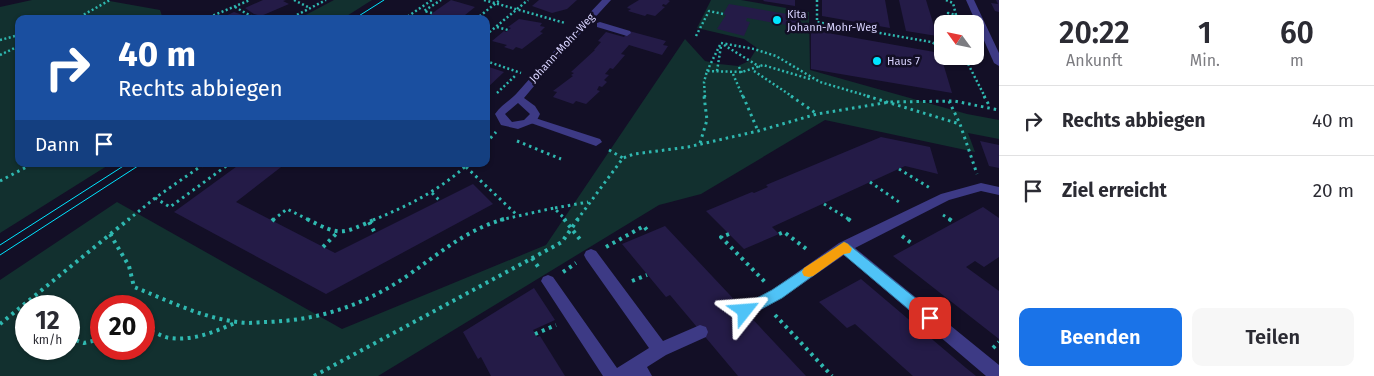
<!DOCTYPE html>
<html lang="de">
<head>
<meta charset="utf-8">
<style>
	:root { --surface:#fff; --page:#f7f7f7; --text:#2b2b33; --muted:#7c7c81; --line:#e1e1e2; --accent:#1a73e8 }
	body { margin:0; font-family:"Fira Sans",sans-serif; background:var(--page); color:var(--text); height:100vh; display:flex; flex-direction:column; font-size:19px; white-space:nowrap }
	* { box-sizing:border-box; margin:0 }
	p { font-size:16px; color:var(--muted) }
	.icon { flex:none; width:28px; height:28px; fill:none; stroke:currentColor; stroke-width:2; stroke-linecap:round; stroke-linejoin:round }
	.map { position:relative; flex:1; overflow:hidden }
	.panel { display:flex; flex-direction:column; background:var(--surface); width:375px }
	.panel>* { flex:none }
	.banner { position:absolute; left:15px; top:15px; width:475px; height:152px; border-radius:10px; box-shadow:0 1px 4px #0004; background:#1a4fa0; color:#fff; overflow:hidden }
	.needle { width:32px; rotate:303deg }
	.controls { position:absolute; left:934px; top:15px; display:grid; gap:10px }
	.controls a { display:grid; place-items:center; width:50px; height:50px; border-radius:10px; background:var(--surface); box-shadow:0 1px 4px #0004; font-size:25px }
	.speed { position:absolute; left:15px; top:295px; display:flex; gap:10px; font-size:25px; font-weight:700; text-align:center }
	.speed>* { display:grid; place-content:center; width:65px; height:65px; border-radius:50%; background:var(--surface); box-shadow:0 1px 4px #0004; line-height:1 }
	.speed small { font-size:12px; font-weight:400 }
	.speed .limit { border:8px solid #d22; background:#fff; color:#111 }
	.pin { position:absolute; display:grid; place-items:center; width:42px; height:42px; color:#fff; margin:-21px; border-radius:10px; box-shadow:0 2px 8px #0006 }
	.me { position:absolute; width:55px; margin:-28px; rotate:62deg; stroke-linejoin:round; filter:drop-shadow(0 0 4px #0008) }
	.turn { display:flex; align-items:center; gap:18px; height:105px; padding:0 20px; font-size:22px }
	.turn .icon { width:65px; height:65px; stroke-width:2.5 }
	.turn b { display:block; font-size:35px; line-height:42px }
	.then { display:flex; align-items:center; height:48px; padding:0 20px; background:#0003; gap:10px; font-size:19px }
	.eta { display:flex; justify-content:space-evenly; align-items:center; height:85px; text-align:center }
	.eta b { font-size:30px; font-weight:600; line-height:35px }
	.cta { display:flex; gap:10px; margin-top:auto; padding:10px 20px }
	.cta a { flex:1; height:58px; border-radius:10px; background:var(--accent); color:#fff; font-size:20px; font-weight:600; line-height:58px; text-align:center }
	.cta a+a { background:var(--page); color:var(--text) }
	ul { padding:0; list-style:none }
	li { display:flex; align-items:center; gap:15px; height:70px; padding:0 20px; border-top:1px solid var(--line) }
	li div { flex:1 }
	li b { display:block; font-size:19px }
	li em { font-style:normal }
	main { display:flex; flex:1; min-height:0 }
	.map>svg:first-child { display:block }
</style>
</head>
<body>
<main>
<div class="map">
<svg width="999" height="376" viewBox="0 0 999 376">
	<rect width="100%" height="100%" fill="#130f26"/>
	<g fill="#12302f" fill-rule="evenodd">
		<polygon points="32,0 104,0 160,10 163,19 19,19 19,164 110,164 0,233 0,7"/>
		<polygon points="334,0 372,0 342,19 298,19"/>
		<path d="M711,0H741L809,12L810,70L967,114L999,120V139L968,133L975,152L825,120L701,194L659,205L378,376H0V280L117,202L342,329L546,245L685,39L705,61L719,64L738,66L749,61L757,48L744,39L697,28ZM26,306H69V349H26ZM101,306H144V349H101Z"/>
	</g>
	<g fill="#241b47">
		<polygon points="263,0 286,0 283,1 289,4 261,16 254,14 245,8"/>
		<polygon points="451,0 475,7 460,19 424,19"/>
		<polygon points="539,0 577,0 567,9 552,13 532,6"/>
		<polygon points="639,0 668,0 670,1 666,5 663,4 662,6 665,7 655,16 647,14 645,16 628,11 631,9 627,8 629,6"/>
		<polygon points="764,0 795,0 795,6 763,1"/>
		<polygon points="822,0 885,0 890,28 822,16"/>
		<polygon points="899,0 926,0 937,36 906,31"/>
		<polygon points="996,0 999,0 999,12 995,11 991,3 998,4"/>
		<polygon points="729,4 799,16 798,27 747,18 746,21 750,22 744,36 717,29 726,15 723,14"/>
		<polygon points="234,12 248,17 219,19"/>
		<polygon points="519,19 542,23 540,26 545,27 540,32 543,33 522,49 516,47 513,50 504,47 507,45 492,41 504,31 506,32 511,28 508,27"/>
		<polygon points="811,30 940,53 952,93 811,69"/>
		<polygon points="629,31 666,41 663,45 668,46 662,55 629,45 621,54 625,55 613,69 610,68 605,74 609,75 604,80 607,82 602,87 599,86 597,90 600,91 586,104 576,101 573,104 553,97 557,92 553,91 573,76 571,75 574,73 571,72 595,50 594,50 601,42 598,41 606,32 624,37"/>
		<polygon points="486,66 504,72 486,89"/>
		<polygon points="881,137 930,147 938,174 905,166 772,227 779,234 744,249 706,211 752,192 754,193 768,187 766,185"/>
		<polygon points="980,141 999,145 999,168 989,166"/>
		<polygon points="240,164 285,164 236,202 335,253 473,184 493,204 326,294 174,212"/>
		<polygon points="983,207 999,218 999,257 984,267 975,261 966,267 999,291 999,339 893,256"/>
		<polygon points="665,226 806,376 738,376 670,295 666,297 622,244"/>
		<polygon points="861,279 966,368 976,376 913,376 855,324 847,328 819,302"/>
		<polygon points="534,288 555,320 533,330 537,337 540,336 565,376 491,376 481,357 478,359 463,332"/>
	</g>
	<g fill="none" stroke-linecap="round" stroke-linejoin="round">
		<g stroke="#2fb8b0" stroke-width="2.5" stroke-dasharray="2 2.5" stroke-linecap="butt">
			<polyline points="294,0 310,8"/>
			<polyline points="484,0 565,23"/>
			<polyline points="817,0 817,22 931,42 942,47"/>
			<polyline points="946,0 953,3 956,15 948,13 952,24"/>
			<polyline points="235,7 256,19"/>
			<polyline points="432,13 424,11 441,0"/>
			<polyline points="76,19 110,0"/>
			<polyline points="205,19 250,0"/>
			<polyline points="289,19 326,0"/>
			<polyline points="404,19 432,0"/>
			<polyline points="476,19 500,0"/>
			<polyline points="497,27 508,30"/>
			<polyline points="486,35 528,0"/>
			<polyline points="696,36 709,11 723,14"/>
			<polyline points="0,40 19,35"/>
			<polyline points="721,43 754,49 776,56 820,82 871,97"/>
			<polyline points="724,45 760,67"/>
			<polyline points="0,55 19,46"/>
			<polyline points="964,56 985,97"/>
			<polyline points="486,61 521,73"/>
			<polyline points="739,67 742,73"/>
			<polyline points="707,71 721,43"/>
			<polyline points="717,71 721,46"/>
			<polyline points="754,71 793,97"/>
			<polyline points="733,74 743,97"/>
			<polyline points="497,93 516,75"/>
			<polyline points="705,97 704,82 707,71 742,72 763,65 810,79"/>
		</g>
		<g stroke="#2fb8b0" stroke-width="3" stroke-dasharray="2.5 4" stroke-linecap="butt">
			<polyline points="743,96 758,131"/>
			<polyline points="791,96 817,114"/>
			<polyline points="867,96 960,124"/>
			<polyline points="984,96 990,107"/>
			<polyline points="949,101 960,124 977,174"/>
			<polyline points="517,141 561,159"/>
			<polyline points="486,143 496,132"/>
			<polyline points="700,143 707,120 704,96"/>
			<polyline points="609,150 623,158"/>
			<polyline points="466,167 517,215"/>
			<polyline points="899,169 930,188"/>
			<polyline points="0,181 32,164"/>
			<polyline points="870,182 899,202"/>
			<polyline points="432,193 439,200"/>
			<polyline points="155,198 170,207 229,164"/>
			<polyline points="824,204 850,220"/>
			<polyline points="555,208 588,202"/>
			<polyline points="943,215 951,220"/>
			<polyline points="128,220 155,198 204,164"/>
			<polyline points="273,220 287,209 309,220"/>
			<path d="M373,220C408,206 440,190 468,164"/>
			<polyline points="500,220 554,208 566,220"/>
			<polyline points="577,220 623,158 634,154 688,147 758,131 817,114 890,102 954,101 999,110"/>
		</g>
		<g stroke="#2fb8b0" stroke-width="4" stroke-dasharray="3 4.5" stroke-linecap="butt">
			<path d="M307,219C342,237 341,234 376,219"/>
			<polyline points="564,219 582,242"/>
			<polyline points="848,219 854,223"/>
			<polyline points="949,219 955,223"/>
			<polyline points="272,221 274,219"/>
			<polyline points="369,222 375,233"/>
			<path d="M110,234L129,266L134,287C167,300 202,318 238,322C248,324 258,322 268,322C318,320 362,306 404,278C438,255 463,231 504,219"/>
			<polyline points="729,234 721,237 765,282"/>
			<polyline points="779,234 784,232 809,251"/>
			<polyline points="902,236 914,245"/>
			<polyline points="323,247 337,233"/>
			<polyline points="606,247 644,226 649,233"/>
			<polyline points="532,258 539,268"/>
			<polyline points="563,272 576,263"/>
			<polyline points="632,281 647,275"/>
			<polyline points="775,315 832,376"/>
			<polyline points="0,324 129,219"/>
			<path d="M144,330C154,330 161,337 170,338C193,341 214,332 235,323"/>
			<polyline points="535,334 556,325"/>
			<polyline points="69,338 84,343 101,339"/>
			<polyline points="993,348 999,342"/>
			<polyline points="314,376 562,242 578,219"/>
		</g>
		<g fill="#3d3a85" fill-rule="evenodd">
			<polygon points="966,0 974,0 999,53 999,66 994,63"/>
			<polygon points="600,22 630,31 631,33 627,36 597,27 597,23"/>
			<polygon points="532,117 600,139 602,142 596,146 528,122 527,120 528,118"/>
			<polygon points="981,183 999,187 999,195 981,191 949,200 855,248 999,365 999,376 986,376 844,255 782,298 750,316 745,318 740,316 737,311 740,306 772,290 839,243 941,194"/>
			<polygon points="591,249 596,251 663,341 700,325 706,327 708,332 706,337 666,355 647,367 652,376 603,376 541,281 543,277 548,275 553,277 617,368 649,348 586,259 584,255 586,251"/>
		</g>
		<path fill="#3d3a85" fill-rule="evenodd" d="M602,0H611L555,61L524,98L535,106L540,114L536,122L518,129L501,125L495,114C501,105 510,101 517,93C545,61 573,30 602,0ZM518,103L530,114L524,120L512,122L505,114Z"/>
		<g stroke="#00e5ff" stroke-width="1">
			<polyline points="354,19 384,0"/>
			<polyline points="0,245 125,165"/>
			<polyline points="0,255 141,164"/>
		</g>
	</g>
	<polygon fill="#4fc3f7" stroke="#337fa1" points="844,242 848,244 935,314 937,318 935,323 930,325 925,323 843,254 782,298 750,315 745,317 740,315 738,311 740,307 772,290"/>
	<polygon fill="#f59e0b" points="844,242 848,244 852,249 850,253 844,254 813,276 809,277 804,276 802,272 804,268"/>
	<g fill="#00e5ff" stroke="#130f26" stroke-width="2">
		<circle cx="777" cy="20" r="5"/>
		<circle cx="877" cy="61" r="5"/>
	</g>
	<g text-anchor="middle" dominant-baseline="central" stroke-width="5" stroke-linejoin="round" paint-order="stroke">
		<g font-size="11" fill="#d9d4ff" stroke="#130f26" text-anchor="start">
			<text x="787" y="14">Kita<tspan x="787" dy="13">Johann-Mohr-Weg</tspan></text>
			<text x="887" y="61">Haus 7</text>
		</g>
		<g font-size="11" fill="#d9d4ff" stroke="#130f26">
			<text transform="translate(562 48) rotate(-47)">Johann-Mohr-Weg</text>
		</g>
	</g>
</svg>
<div class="controls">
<a><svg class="needle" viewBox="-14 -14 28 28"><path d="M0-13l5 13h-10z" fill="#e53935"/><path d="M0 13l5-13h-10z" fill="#7c7c81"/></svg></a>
</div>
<div class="speed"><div>12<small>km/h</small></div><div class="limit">20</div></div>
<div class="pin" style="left:930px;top:318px;background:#d93025"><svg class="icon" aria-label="arrive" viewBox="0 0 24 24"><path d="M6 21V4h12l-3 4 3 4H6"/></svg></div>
<svg class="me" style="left:745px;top:311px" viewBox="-20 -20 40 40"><path d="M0-17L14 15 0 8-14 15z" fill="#4fc3f7" stroke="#fff" stroke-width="4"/></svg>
<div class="banner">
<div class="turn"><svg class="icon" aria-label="right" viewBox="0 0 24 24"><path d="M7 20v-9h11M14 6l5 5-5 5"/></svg><div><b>40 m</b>Rechts abbiegen</div></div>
<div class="then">Dann<svg class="icon" aria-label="arrive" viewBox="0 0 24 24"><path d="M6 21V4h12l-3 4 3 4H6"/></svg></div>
</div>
</div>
<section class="panel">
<div class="eta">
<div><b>20:22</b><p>Ankunft</p></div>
<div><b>1</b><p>Min.</p></div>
<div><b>60</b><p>m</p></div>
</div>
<ul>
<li><svg class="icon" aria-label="right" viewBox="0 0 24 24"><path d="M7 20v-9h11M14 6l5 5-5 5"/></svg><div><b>Rechts abbiegen</b></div><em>40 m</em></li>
<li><svg class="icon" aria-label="arrive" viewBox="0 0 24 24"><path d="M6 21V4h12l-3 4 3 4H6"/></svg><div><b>Ziel erreicht</b></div><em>20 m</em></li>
</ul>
<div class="cta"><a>Beenden</a><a>Teilen</a></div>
</section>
</main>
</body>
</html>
